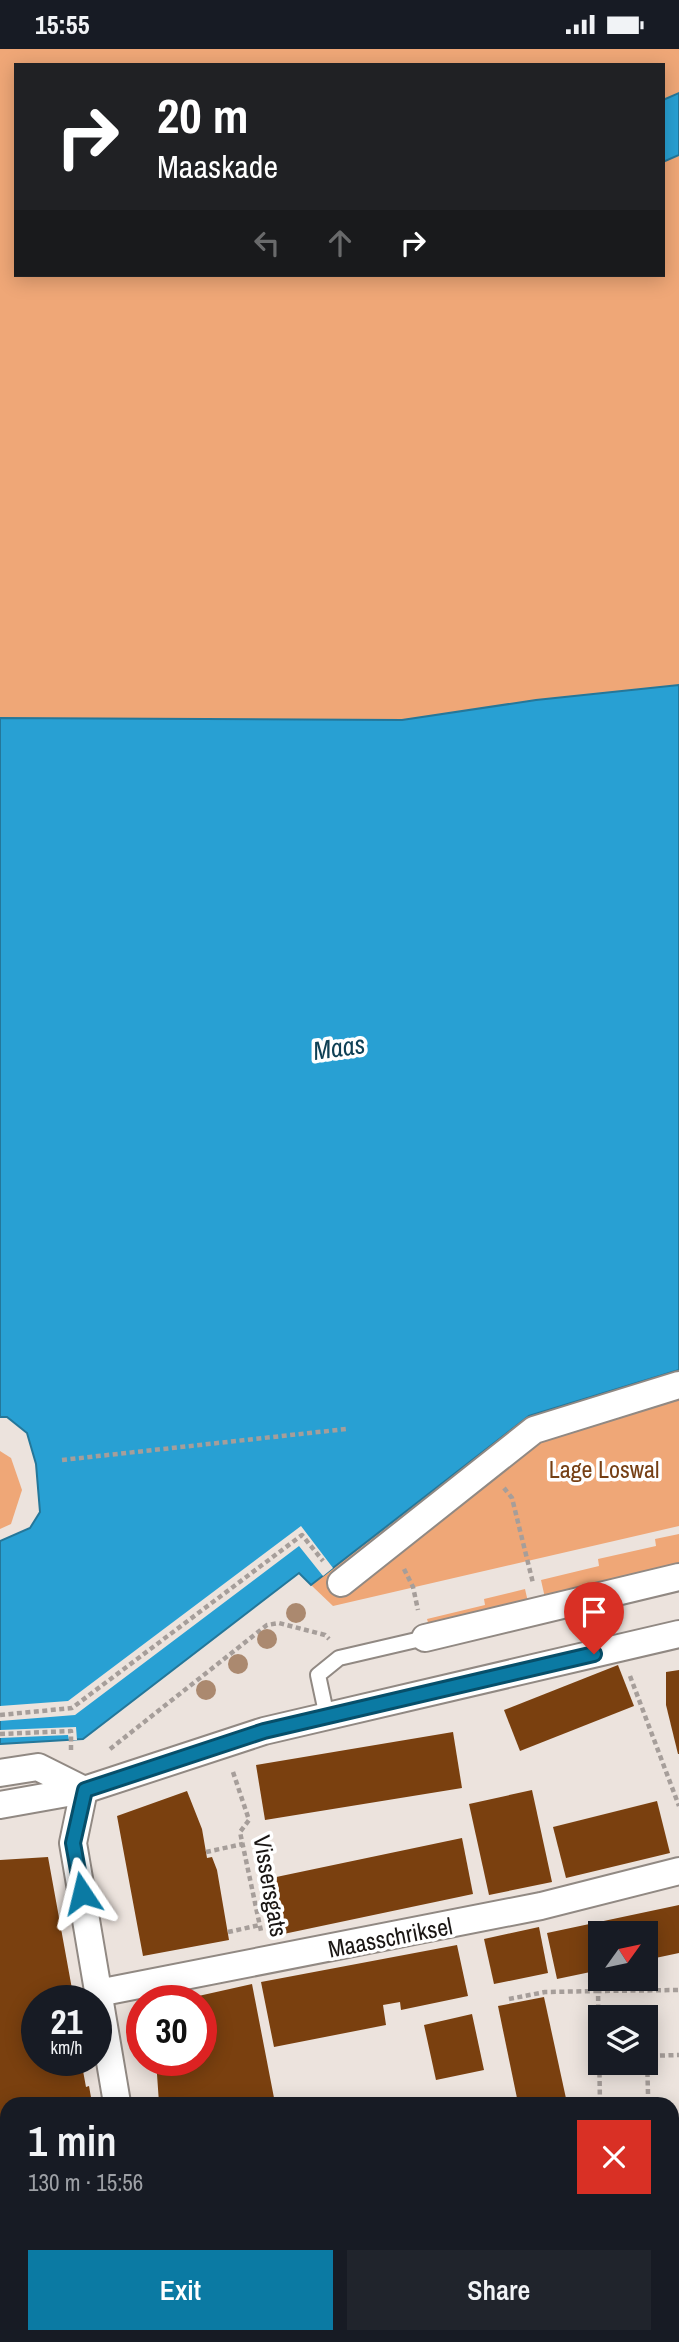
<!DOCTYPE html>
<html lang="en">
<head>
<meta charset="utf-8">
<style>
	:root { --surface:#171b24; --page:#20242c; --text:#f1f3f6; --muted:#9ea1a6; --accent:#0b7aa3 }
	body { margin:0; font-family:"Archivo Narrow",sans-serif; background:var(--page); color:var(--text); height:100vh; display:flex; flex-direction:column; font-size:26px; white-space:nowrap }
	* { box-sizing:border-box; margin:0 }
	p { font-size:23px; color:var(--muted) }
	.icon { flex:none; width:38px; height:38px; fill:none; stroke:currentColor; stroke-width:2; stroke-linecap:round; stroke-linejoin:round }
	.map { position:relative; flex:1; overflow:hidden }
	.panel { position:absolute; left:0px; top:2048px; width:679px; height:247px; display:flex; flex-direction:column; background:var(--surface); border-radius:21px 21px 0 0; box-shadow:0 4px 18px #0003 }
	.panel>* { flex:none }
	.banner { position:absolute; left:14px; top:14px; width:651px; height:214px; border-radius:0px; box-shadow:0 4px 18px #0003; background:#202124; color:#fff; overflow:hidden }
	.needle { width:46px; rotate:57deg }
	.controls { position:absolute; left:588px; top:1872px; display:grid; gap:14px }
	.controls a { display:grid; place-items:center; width:70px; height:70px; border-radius:0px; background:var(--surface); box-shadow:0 4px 18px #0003; font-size:35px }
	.speed { position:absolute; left:21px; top:1936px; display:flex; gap:14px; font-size:35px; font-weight:700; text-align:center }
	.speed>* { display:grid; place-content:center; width:91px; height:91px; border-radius:50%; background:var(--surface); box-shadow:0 4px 18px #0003; line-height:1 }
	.speed small { font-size:18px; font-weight:400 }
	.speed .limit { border:10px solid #d22; background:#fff; color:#111 }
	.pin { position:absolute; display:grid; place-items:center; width:60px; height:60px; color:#fff; margin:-72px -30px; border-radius:50% 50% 50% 0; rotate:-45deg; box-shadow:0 0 7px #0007 }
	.pin .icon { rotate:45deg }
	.me { position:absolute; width:77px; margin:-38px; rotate:350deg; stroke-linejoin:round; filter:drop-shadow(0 0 5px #0008) }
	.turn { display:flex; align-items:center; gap:24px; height:147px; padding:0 28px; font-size:32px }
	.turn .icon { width:91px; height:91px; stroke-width:2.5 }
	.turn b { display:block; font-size:49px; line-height:60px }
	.lanes { display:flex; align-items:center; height:66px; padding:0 28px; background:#0003; justify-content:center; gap:35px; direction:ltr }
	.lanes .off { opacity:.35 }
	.round { display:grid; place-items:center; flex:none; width:74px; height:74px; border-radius:0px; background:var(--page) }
	.summary { display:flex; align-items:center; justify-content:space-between; height:119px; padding:0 28px }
	h1 { font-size:42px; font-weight:600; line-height:52px }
	.button { display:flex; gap:14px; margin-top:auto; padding:14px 28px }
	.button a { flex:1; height:80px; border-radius:0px; background:var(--accent); color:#fff; font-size:28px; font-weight:600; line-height:80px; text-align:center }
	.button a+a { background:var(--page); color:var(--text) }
	.status { display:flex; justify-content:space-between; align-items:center; height:49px; padding:0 35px; background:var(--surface); direction:ltr }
	.status svg { height:19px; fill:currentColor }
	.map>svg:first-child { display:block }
</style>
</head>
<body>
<div class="status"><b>15:55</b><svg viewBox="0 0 49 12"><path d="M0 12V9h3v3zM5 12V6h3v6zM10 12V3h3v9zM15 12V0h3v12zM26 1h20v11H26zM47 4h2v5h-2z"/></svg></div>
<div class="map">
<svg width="679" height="2293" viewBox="0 0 679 2293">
	<rect width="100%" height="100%" fill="#ece3dd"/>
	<g fill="#efa777">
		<polygon points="0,0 679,0 679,44 663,51 663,16 16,16 16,226 663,226 663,113 679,106 679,636 536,651 402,671 0,669"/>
		<polygon points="679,1321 679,1477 333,1557 311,1536 529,1367"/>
		<polygon points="0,1402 11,1409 22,1441 11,1475 0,1480"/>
		<polygon points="679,1485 679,1518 545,1549 541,1531 599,1517 598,1510 656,1497 655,1490"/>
		<polygon points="525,1540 528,1553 429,1577 427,1570 485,1556 484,1550"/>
	</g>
	<g fill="#28a0d3" stroke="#24779a" stroke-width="2">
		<polygon points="679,44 679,106 663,113 663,51"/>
		<polygon points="679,636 679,1321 529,1367 311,1536 299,1524 83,1690 0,1695 0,1492 30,1479 40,1463 36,1415 27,1384 7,1368 0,1368 0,669 402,671 536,651"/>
	</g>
	<g fill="#ece3dd">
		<polygon points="301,1477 333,1519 323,1527 299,1497 75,1666 0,1672 0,1657 68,1652"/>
		<polygon points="76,1678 77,1691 69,1691 68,1686 0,1689 0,1681"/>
	</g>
	<g fill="#7a400f">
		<polygon points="618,1616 634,1657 520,1702 504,1661"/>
		<polygon points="679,1621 679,1705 678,1705 666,1656 666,1623"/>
		<polygon points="453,1683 462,1739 265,1771 256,1716"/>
		<polygon points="532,1741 552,1833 489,1846 469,1755"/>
		<polygon points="187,1742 202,1780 207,1809 212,1808 217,1821 229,1891 143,1907 117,1767"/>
		<polygon points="657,1752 670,1804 566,1829 553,1778"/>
		<polygon points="462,1789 473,1845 274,1887 262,1831"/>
		<polygon points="48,1808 74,1951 37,1951 37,2011 81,2011 86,2038 89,2037 92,2054 7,2054 7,2287 10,2287 10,2293 0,2293 0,1811"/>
		<polygon points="679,1856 679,1904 646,1911 646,1885 600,1885 600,1921 557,1930 547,1884"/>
		<polygon points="539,1878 548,1924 494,1935 484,1890"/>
		<polygon points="457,1896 468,1947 401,1961 400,1953 383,1956 386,1976 274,1998 261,1933"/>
		<polygon points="252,1935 275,2054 159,2054 156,2011 201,2011 201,1951 185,1950"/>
		<polygon points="544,1948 567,2054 518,2054 498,1957"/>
		<polygon points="472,1965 484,2021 436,2031 424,1976"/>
		<rect x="672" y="2122" width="7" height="47"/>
		<polygon points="672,2223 679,2224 679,2271 672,2271"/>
		<polygon points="33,2287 117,2287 118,2293 33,2293"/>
		<polygon points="174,2287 657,2287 657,2293 175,2293"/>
	</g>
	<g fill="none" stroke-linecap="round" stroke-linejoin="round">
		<defs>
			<polyline id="lane" points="327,1668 318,1626 339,1609 425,1589"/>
			<g id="street">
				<polyline points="341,1534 534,1381 679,1336"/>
				<polyline points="425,1589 679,1528"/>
				<polyline points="0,1724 38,1718 84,1741"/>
				<polyline points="84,1741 73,1794 117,2054"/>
				<polyline points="0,1756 84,1741 264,1682 679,1585"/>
				<polyline points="98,1944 541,1857 679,1822"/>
				<polyline points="672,2196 679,2196"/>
				<polyline points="146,2287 146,2293"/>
			</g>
		</defs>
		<use href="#lane" stroke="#918983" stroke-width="18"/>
		<use href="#street" stroke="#918983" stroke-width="30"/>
		<g stroke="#a69e9a" stroke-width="4.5" stroke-dasharray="5 3.5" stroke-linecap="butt">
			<polyline points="62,1411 346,1380"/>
			<polyline points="504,1439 512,1449 533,1534"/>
			<polyline points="404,1520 413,1538 418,1561"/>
			<polyline points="630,1627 679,1757"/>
			<polyline points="0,1666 72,1659 302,1486 323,1512"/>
			<polyline points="0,1685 71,1682 71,1701"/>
			<polyline points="110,1700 267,1576 279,1574 325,1586 329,1590"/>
			<polyline points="233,1723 249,1771 240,1783 261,1882"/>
			<polyline points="206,1803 243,1795"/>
			<polyline points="228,1883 260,1876"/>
			<polyline points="509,1950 545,1943 598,1942"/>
			<polyline points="648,2045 647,2007 679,2006"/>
			<polyline points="600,2054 598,1942 679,1941"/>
			<polyline points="672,2070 679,2069"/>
		</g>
		<use href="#lane" stroke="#fff" stroke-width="14"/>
		<use href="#street" stroke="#fff" stroke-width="26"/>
	</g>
	<g fill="#ab896f">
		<circle cx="296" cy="1564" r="10"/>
		<circle cx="267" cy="1590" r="10"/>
		<circle cx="238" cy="1615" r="10"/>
		<circle cx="206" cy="1641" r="10"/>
	</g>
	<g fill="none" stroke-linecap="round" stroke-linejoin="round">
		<defs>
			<polyline id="route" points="82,1844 73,1794 85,1741 264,1682 594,1605"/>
		</defs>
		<use href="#route" stroke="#074f6a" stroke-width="18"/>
		<use href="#route" stroke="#0b7aa3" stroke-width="12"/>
	</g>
	<g text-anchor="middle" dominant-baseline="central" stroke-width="7" stroke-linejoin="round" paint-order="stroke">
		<g font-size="24" fill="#764015" stroke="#fff">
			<text x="604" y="1420">Lage Loswal</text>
		</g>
		<g font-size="24" fill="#1a1614" stroke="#fff">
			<text transform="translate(271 1837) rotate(80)">Vissersgats</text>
			<text transform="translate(390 1888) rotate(-11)">Maasschriksel</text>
		</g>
		<g font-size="26" font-style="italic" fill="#0f4055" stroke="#fff">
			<text transform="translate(339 998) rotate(-8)">Maas</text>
		</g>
	</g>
</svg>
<div class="controls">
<a><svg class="needle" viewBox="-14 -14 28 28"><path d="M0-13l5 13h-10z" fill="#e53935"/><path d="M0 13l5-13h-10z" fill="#9ea1a6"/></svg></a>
<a><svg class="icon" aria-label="layers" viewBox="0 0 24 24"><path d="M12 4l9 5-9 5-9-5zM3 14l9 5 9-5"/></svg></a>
</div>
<div class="speed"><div>21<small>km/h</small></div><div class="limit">30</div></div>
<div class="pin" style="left:594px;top:1605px;background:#d93025"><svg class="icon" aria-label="arrive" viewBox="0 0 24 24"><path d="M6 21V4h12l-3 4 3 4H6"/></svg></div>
<svg class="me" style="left:82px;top:1844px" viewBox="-20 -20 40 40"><path d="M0-17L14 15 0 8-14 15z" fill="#0b7aa3" stroke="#fff" stroke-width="4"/></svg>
<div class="banner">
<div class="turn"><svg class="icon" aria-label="right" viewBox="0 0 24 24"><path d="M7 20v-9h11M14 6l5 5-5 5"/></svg><div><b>20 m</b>Maaskade</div></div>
<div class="lanes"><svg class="icon off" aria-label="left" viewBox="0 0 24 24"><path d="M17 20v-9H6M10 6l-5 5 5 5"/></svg><svg class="icon off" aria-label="ahead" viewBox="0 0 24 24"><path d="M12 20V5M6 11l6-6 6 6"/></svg><svg class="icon" aria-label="right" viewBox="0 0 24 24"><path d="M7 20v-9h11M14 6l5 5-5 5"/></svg></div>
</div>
<section class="panel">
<div class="summary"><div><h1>1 min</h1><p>130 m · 15:56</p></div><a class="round" style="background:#d93025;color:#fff"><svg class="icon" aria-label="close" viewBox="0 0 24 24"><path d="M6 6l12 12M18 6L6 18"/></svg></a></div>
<div class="button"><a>Exit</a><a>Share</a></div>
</section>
</div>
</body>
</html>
